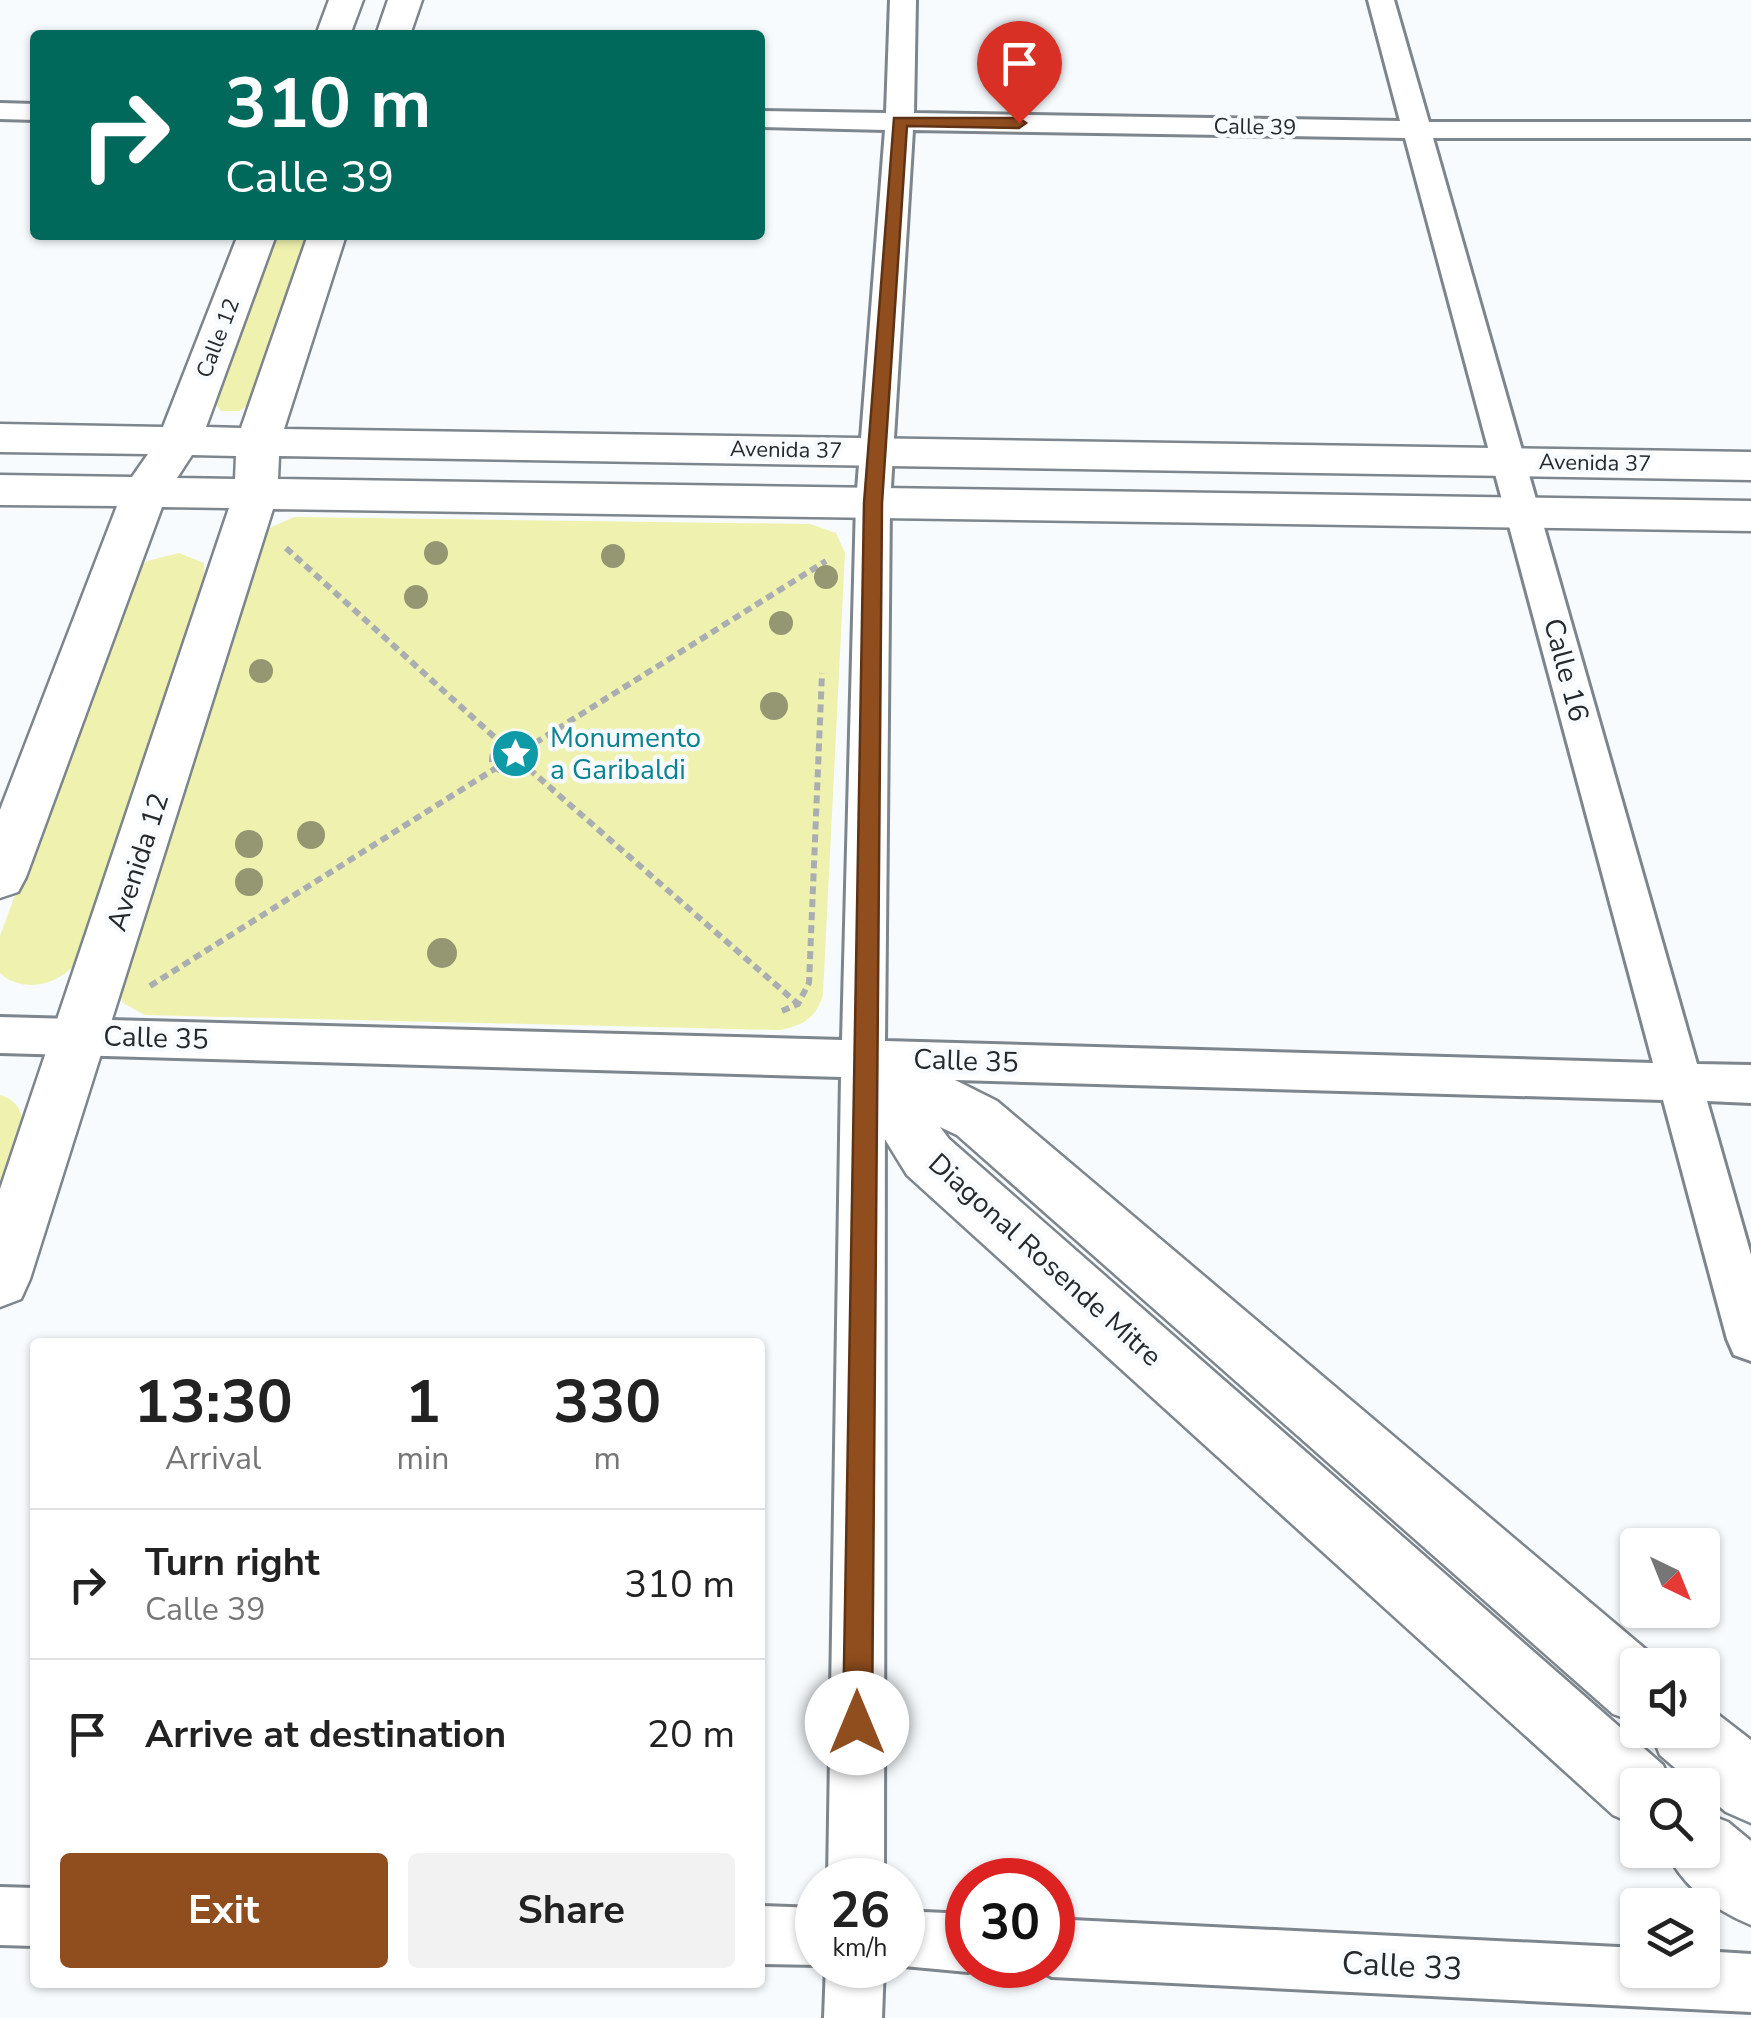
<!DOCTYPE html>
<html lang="en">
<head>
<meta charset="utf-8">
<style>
	:root { --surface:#fff; --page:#f2f2f2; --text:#222; --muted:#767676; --line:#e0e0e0; --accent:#904d1e }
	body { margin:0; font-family:"Nunito Sans",sans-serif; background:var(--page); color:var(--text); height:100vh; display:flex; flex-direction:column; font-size:38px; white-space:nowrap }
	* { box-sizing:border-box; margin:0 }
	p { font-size:32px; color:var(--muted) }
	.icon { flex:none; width:55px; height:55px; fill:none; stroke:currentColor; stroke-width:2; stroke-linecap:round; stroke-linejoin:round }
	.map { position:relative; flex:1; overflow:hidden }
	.drawer { position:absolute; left:30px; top:1338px; width:735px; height:650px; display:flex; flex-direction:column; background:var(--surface); border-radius:10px; box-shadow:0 2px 8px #0004 }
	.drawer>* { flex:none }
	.top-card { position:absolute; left:30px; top:30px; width:735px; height:210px; border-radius:10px; box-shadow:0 2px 8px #0004; background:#00695c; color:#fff; overflow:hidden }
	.needle { width:65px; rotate:137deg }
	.controls { position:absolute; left:1620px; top:1528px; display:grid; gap:20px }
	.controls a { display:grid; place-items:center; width:100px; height:100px; border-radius:10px; background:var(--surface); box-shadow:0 2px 8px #0004; font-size:50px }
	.speed { position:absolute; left:795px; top:1858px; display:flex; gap:20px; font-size:50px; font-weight:700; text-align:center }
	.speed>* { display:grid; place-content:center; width:130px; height:130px; border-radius:50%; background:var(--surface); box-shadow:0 2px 8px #0004; line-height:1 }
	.speed small { font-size:25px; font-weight:400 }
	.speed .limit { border:15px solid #d22; background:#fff; color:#111 }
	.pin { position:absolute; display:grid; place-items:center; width:85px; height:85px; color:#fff; margin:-102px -42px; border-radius:50% 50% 50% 0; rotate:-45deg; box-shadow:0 0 10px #0007 }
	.pin .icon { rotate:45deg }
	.me { position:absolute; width:110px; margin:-55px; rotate:0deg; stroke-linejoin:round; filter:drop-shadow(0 0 8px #0008) }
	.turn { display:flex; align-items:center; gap:35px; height:210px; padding:0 30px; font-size:45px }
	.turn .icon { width:130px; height:130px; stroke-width:2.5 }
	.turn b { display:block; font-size:70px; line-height:85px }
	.eta { display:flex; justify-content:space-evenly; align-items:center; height:170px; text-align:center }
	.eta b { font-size:60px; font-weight:700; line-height:70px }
	.action { display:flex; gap:20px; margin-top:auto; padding:20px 30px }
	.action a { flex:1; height:115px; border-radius:10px; background:var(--accent); color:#fff; font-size:40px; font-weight:700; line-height:115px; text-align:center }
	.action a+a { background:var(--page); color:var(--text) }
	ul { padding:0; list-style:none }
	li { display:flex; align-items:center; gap:30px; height:150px; padding:0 30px; border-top:2px solid var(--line) }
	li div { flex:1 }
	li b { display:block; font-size:38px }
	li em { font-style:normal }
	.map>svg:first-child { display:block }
</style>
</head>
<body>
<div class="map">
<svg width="1751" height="2018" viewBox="0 0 1751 2018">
	<rect width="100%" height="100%" fill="#f7fbfe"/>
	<g fill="#eff2ae">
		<polygon points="274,235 310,235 252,403 239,411 221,411 213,402"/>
		<path d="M294,517L810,524L836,533L845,553L823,994C817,1018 802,1026 779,1030L145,1015L123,1003L120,994L265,530Z"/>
		<path d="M179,553L204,563L205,582L80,957C65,983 24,996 0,973V936L133,573L147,561Z"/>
		<path d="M0,1095C45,1108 10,1167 0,1197Z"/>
	</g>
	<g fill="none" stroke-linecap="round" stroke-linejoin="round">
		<defs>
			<g id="street">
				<path d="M890,0H916L914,113L1400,121L1368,0H1394L1429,122H1751V138H1433L1697,1064L1751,1065V1103L1707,1101L1751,1255V1361L1734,1355L1727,1339L1663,1100L885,1078L884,1880H828L841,1077L0,1053V1017L842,1040L856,503L885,130L760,127V111L886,113ZM913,130L1405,138L1653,1063L885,1041L890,503Z"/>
				<polygon points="0,103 35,104 35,120 0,119"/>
				<polygon points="0,1887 35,1888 35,1946 0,1945"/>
				<polygon points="760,1906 818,1908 820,1965 760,1964"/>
				<polygon points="902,1911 968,1914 968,1965 985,1965 968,1972 893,1965 902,1965"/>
				<polygon points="1052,1919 1638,1948 1638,1970 1702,1970 1702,1951 1751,1954 1751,2012 1052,1977 1030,1965 1052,1965"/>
				<polygon points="826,1965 884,1965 882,2018 824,2018"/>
			</g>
			<g id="secondary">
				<polygon points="329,0 363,0 350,35 316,35"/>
				<polygon points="388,0 422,0 410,35 376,35"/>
				<path d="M238,235H276L206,427L241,428L308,235H346L284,429L1751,452V480L279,456L278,479L1751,501V531L273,509L30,1279L21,1299L0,1307V1189L229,508L162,507L26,877L18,892L0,898V810L117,506L0,505V475L132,477L148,454L0,452V424L163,427ZM192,455L236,456L235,479L177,478Z"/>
				<polygon points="863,1034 997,1101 1663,1664 1638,1665 1638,1723 1613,1714 957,1135 940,1127 949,1139 1663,1765 1672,1785 1638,1785 1638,1826 1613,1815 907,1175 835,1058 843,1041"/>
				<polygon points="1702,1702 1751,1740 1751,1823 1726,1812 1702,1792 1702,1785 1695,1785 1660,1755 1650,1730 1702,1730"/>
				<path d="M1702,1812L1728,1822L1751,1841V1925C1715,1910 1681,1886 1666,1850H1702Z"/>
			</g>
		</defs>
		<use href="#street" stroke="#7d858d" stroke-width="6"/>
		<use href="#secondary" stroke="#7d858d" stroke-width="5"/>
		<g stroke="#aaaeb1" stroke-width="6" stroke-dasharray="8 5" stroke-linecap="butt">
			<polyline points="286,548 501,743"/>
			<path d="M515,738L535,743L537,761L517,773L499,770L492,763C491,748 501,741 515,738Z"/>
			<polyline points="535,743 826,561"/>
			<polyline points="529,769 798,1004"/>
			<polyline points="150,986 496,768"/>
			<polyline points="782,1011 798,1004 809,983 822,673"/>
		</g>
		<use href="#street" fill="#fff" fill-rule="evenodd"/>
		<use href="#secondary" fill="#fff" fill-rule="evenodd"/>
	</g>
	<g fill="#959773">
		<circle cx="436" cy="553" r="12"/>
		<circle cx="613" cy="556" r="12"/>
		<circle cx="826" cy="577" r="12"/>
		<circle cx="416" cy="597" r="12"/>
		<circle cx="781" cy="623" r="12"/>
		<circle cx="261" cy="671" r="12"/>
		<circle cx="774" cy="706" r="14"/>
		<circle cx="311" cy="835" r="14"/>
		<circle cx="249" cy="844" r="14"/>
		<circle cx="249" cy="882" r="14"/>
		<circle cx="442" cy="953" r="15"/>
	</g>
	<polygon fill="#904d1e" stroke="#5e3214" stroke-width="2.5" points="894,118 1019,118 1026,123 1019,128 907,126 882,503 872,1723 867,1733 857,1738 847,1733 843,1723 864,503"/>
	<defs>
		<symbol id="sight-disc" viewBox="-11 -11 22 22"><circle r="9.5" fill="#0f9aa8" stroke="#f7fbfe"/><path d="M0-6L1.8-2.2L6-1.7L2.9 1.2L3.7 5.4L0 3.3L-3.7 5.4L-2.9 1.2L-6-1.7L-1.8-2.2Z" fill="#fff"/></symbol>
	</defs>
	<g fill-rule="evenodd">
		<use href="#sight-disc" x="488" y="726" width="55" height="55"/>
	</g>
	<g text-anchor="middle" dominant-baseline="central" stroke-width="9" stroke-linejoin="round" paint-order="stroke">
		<g font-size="22" fill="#26292c" stroke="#f7fbfe">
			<text transform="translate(1255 127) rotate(1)">Calle 39</text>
			<text transform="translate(218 338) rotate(-69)">Calle 12</text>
			<text transform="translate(786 450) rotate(1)">Avenida 37</text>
			<text transform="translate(1595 463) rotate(1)">Avenida 37</text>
		</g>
		<g font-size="28" fill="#26292c" stroke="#f7fbfe">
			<text transform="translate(1566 670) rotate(75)">Calle 16</text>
			<text transform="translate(138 862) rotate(-72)">Avenida 12</text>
			<text transform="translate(156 1038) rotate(2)">Calle 35</text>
			<text transform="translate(966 1061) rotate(2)">Calle 35</text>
			<text transform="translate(1045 1260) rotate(42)">Diagonal Rosende Mitre</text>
		</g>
		<g font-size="28" fill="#0d838f" stroke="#f7fbfe" text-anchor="start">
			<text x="550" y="738">Monumento<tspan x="550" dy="32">a Garibaldi</tspan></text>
		</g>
		<g font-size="32" fill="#26292c" stroke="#f7fbfe">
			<text transform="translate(1402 1966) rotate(3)">Calle 33</text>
		</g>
	</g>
</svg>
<div class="controls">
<a><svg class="needle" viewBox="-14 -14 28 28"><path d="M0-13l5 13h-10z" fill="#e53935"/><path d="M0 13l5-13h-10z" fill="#767676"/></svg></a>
<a><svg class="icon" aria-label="sound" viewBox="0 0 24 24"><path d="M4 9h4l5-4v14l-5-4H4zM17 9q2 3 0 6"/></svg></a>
<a><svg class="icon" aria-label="search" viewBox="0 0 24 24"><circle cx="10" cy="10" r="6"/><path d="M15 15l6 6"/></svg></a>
<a><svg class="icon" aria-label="layers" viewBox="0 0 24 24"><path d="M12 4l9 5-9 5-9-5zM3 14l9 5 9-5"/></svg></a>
</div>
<div class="speed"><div>26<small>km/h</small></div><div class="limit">30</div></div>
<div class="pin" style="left:1019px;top:123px;background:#d93025"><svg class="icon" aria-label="arrive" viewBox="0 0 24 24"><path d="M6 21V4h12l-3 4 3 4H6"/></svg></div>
<svg class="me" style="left:857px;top:1723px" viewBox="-20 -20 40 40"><circle r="19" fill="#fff"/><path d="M0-13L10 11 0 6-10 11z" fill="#904d1e"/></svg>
<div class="top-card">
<div class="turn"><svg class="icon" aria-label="right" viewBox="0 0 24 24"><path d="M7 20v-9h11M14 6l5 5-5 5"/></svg><div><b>310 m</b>Calle 39</div></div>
</div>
<section class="drawer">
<div class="eta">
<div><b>13:30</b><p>Arrival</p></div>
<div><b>1</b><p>min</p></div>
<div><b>330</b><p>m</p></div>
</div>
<ul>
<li><svg class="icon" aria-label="right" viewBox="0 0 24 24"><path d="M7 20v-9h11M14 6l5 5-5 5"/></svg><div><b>Turn right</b><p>Calle 39</p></div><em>310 m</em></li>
<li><svg class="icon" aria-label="arrive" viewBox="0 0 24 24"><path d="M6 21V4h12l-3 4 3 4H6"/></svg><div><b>Arrive at destination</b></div><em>20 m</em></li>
</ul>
<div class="action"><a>Exit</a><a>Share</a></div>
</section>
</div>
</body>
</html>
